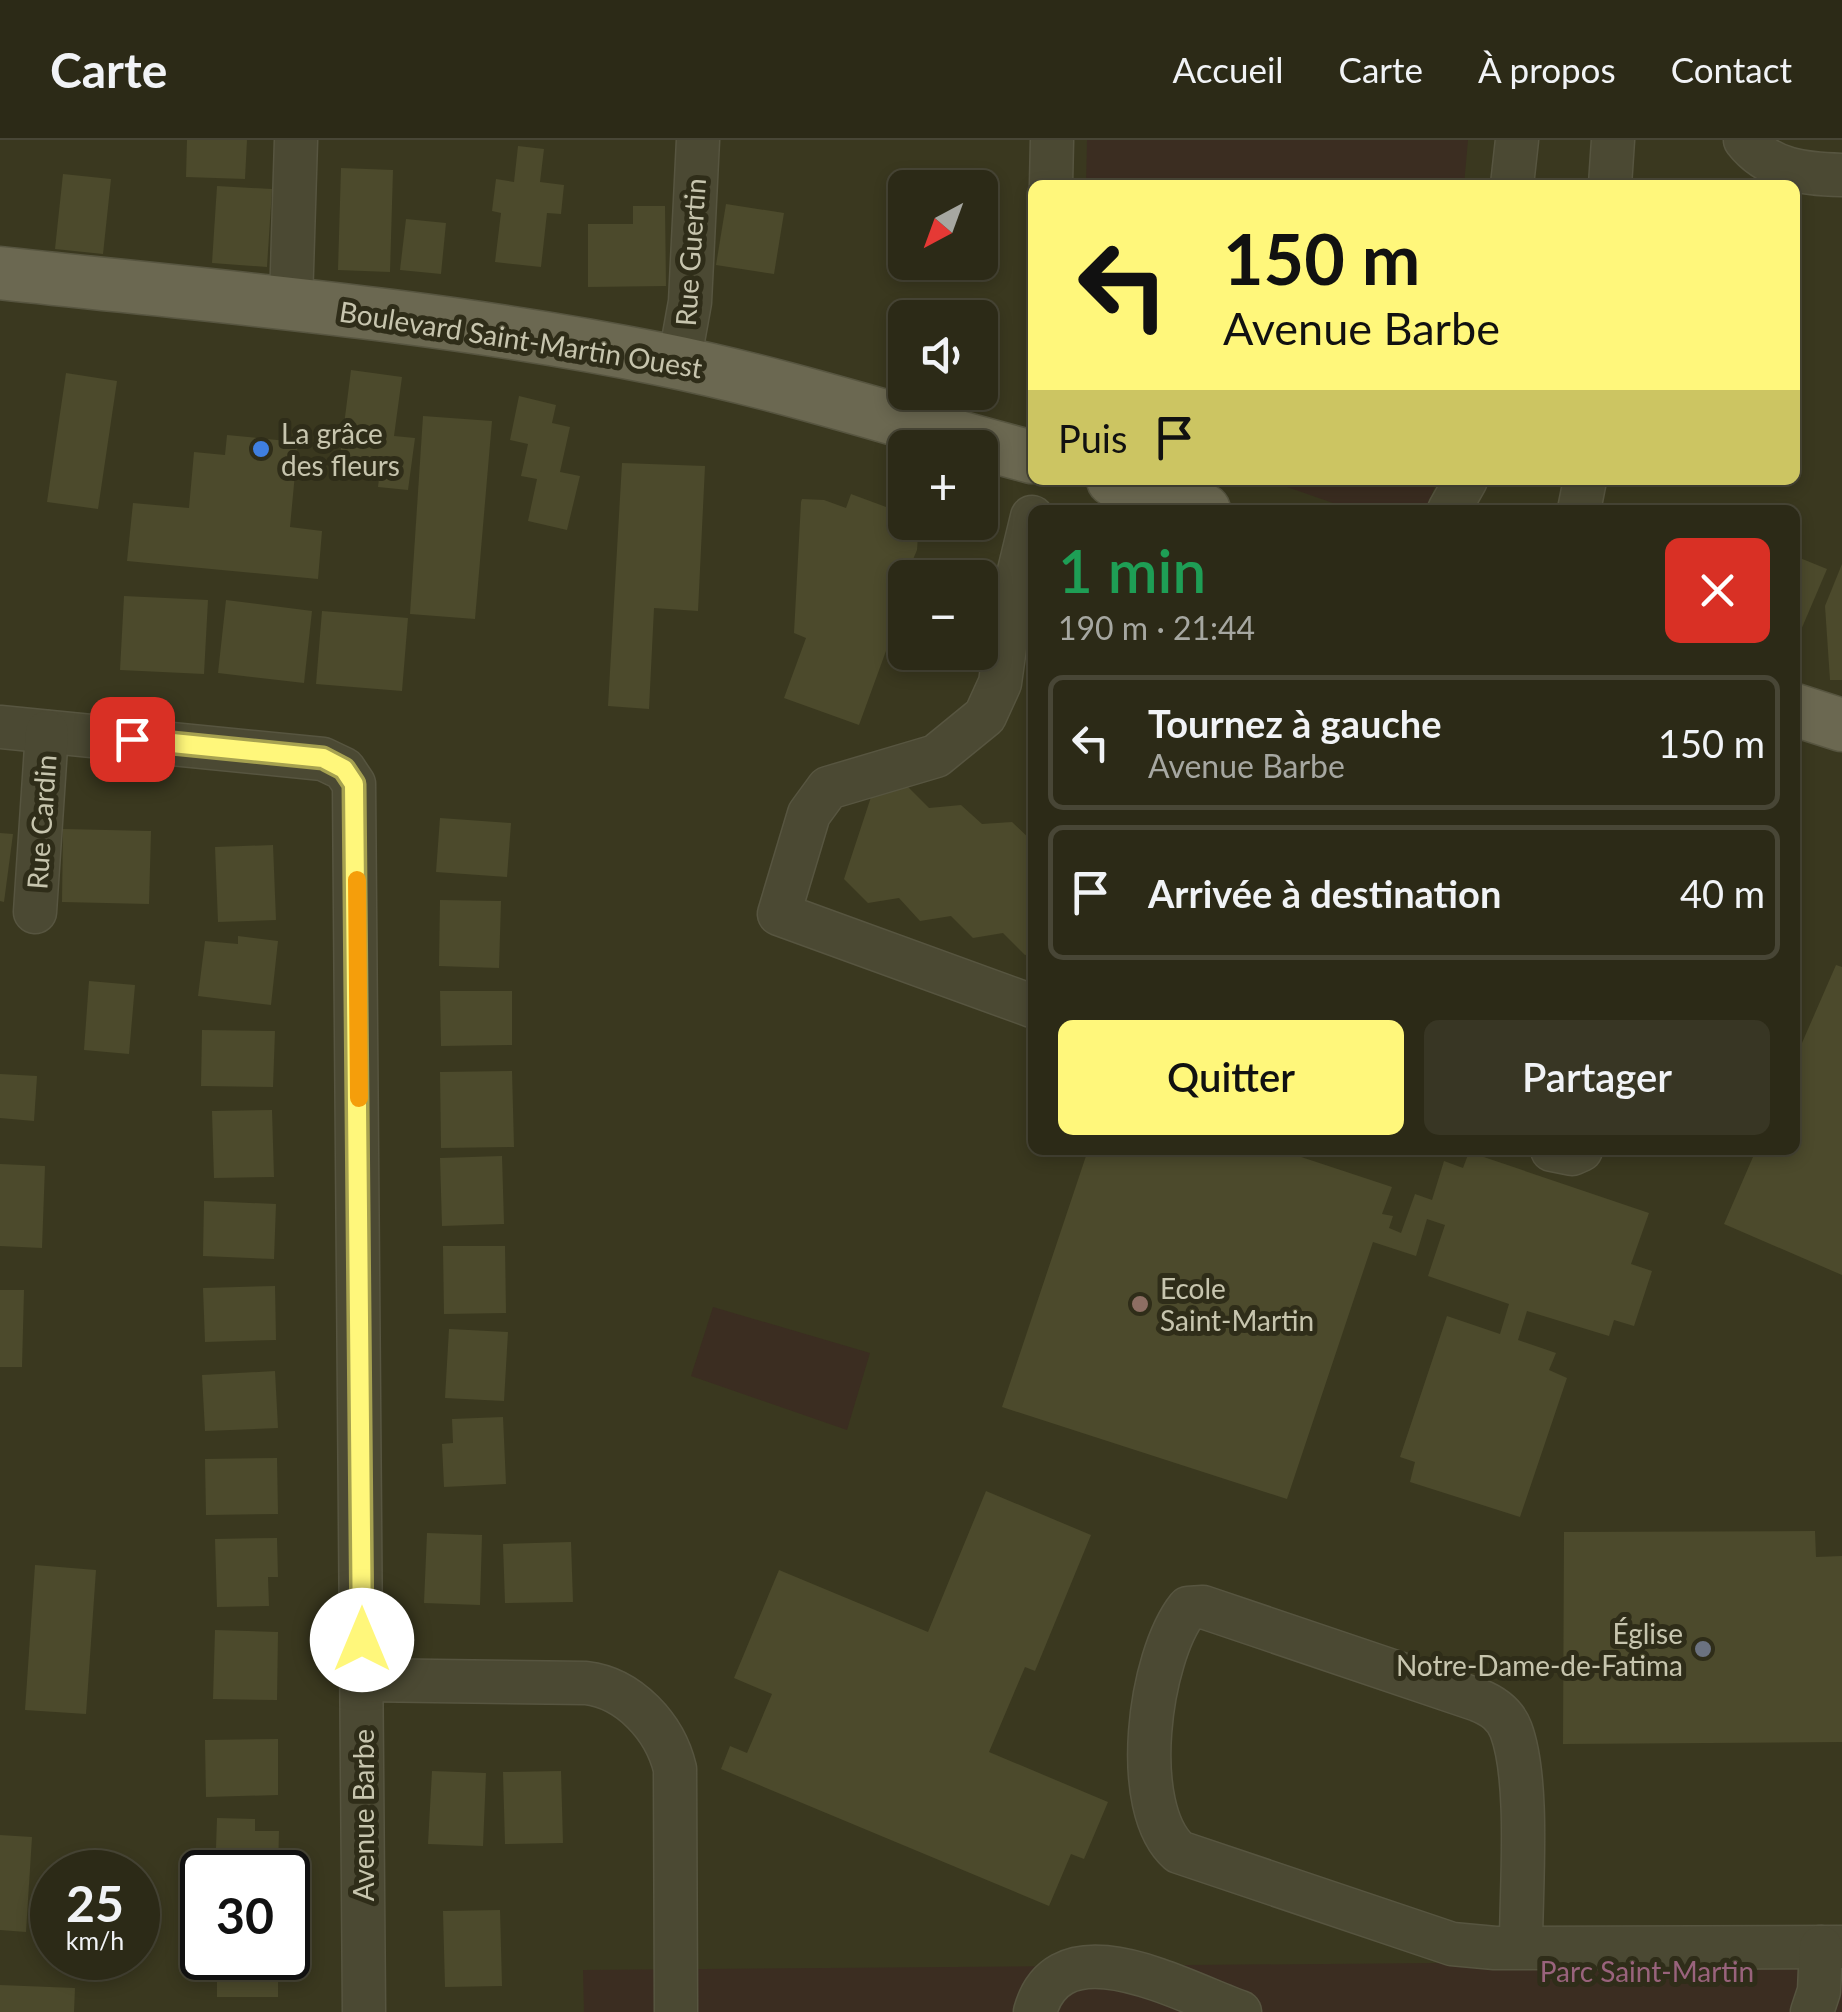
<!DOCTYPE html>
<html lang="fr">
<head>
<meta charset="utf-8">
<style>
	:root { --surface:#2c2a17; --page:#383624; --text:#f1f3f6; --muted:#a6a7a1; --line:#484636; --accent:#fff77b }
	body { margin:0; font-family:Lato,sans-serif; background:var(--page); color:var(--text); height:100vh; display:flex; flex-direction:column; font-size:38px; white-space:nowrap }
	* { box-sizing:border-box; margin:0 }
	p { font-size:32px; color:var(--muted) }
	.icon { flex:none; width:55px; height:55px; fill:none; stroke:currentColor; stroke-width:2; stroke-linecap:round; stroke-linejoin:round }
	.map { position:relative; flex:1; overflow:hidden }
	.details { position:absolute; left:1028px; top:365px; width:772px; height:650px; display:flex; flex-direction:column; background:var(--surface); border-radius:15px; box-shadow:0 5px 15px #0003,0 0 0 2px var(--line) }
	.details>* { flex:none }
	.top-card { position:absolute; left:1028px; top:40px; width:772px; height:305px; border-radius:15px; box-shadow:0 5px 15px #0003,0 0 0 2px var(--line); background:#fff77b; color:#111; overflow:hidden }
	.needle { width:65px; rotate:221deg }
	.controls { position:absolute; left:888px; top:30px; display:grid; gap:20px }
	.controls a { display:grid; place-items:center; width:110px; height:110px; border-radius:15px; background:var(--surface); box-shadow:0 5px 15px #0003,0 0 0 2px var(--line); font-size:50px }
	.speed { position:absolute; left:30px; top:1710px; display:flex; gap:20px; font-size:50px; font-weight:700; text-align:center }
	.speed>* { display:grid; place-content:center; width:130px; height:130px; border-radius:50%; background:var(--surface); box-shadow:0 5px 15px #0003,0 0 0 2px var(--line); line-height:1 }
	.speed small { font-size:25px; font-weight:400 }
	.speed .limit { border:5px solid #111; border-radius:15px; background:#fff; color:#111 }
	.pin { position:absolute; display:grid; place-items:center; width:85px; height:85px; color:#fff; margin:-42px; border-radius:20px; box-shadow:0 5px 15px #0006 }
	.me { position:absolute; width:110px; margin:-55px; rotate:0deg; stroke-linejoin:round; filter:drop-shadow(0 0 8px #0008) }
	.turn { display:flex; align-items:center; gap:35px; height:210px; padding:0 30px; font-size:45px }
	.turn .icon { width:130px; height:130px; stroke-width:2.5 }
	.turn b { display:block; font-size:70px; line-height:85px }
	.then { display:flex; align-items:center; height:95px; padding:0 30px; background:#0003; gap:20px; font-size:38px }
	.round { display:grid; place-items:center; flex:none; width:105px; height:105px; border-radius:15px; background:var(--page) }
	.head { display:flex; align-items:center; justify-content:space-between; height:170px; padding:0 30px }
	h1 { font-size:60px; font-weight:600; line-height:75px; color:#1e9e55 }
	.cta { display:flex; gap:20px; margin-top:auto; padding:20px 30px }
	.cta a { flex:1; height:115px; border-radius:15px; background:var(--accent); color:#111; font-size:40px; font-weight:600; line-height:115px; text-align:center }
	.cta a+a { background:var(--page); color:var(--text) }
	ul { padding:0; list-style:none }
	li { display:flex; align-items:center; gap:30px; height:135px; margin:0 20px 15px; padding:0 10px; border:5px solid var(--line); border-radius:15px }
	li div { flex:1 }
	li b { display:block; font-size:38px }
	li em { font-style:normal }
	header { display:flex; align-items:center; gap:60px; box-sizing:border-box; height:140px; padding:0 50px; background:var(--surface); border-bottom:2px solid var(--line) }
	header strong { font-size:48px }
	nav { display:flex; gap:55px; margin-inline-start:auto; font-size:35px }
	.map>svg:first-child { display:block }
</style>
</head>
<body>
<header>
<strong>Carte</strong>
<nav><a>Accueil</a><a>Carte</a><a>À propos</a><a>Contact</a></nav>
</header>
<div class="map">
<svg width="1842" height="1872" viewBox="0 0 1842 1872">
	<rect width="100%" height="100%" fill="#3a381f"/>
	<g fill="#3b2d21">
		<polygon points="1087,0 1468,0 1464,45 1086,45"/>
		<polygon points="1267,340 1437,340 1426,370 1353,370"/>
		<polygon points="713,1167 870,1213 847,1290 691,1236"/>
		<polygon points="1842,1788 1842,1872 584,1872 583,1830 1562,1822"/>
	</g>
	<g fill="#4c4a2c">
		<polygon points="187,0 247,0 245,39 186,37"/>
		<polygon points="518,6 544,9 540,42 564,45 561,74 547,73 541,127 495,122 501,73 492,71 496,39 514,42"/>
		<polygon points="341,28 393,30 390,132 338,130"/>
		<polygon points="63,34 111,39 103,114 55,109"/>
		<polygon points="217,46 272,49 267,127 212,123"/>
		<polygon points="726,64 784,73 774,134 716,125"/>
		<polygon points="633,66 665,66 666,146 588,147 588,84 633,84"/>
		<polygon points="406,79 446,83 441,134 400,130"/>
		<polygon points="980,200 997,205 981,260 958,254 980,252"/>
		<polygon points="351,230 402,237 394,296 415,298 408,350 378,347 380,330 339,324"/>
		<polygon points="66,233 117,241 98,369 47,362"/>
		<polygon points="519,256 556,265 552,283 570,287 560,332 580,336 567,390 528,381 537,339 521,336 528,304 510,300"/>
		<polygon points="423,276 492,281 475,479 410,474"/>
		<polygon points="227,295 298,302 290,387 322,391 318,439 127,421 133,363 189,368 194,312 225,315"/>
		<polygon points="622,323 705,326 698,471 654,468 649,569 608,566"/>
		<polygon points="851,354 905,374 905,382 919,382 917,410 905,438 902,467 859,585 784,558 806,498 794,493 801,362 802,359 824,360 846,368"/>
		<polygon points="1795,416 1827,429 1795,504"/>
		<polygon points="1842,424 1842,540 1830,540 1825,466"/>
		<polygon points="124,456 208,460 204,534 120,530"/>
		<polygon points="226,460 312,471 304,543 218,533"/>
		<polygon points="322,471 408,478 402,551 316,544"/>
		<polygon points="908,647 929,668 961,665 982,684 1012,682 1032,701 1032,814 1025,815 1003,793 973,798 951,776 920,781 899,758 868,763 844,739 873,651"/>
		<polygon points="440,678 511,683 507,737 436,732"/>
		<polygon points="63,689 151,691 149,764 62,762"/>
		<polygon points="0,693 13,694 4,762 0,761"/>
		<polygon points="273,705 276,780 218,782 215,707"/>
		<polygon points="440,760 501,761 499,828 439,826"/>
		<polygon points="238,796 278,801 271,865 198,856 205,801 238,804"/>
		<polygon points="1836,825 1842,827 1842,1135 1724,1084 1756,1010 1795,1010 1795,919"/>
		<polygon points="89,841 135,845 129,914 84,910"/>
		<polygon points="440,851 512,851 512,905 441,906"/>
		<polygon points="202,890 275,891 273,947 201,946"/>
		<polygon points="512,931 514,1007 441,1008 440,932"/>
		<polygon points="0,934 37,936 34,981 0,978"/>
		<polygon points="272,970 274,1037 214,1038 212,971"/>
		<polygon points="1088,1010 1280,1010 1392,1047 1382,1074 1393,1076 1389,1088 1401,1093 1415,1054 1432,1060 1444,1021 1463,1028 1469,1012 1649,1073 1631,1124 1652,1131 1634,1186 1614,1180 1609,1196 1527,1171 1518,1200 1556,1213 1549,1230 1567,1238 1520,1377 1410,1342 1415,1322 1400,1317 1447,1176 1500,1194 1509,1164 1428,1136 1445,1085 1427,1079 1416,1116 1373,1102 1287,1359 1002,1267"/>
		<polygon points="502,1016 504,1084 442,1086 440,1018"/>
		<polygon points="0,1024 45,1026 42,1108 0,1106"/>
		<polygon points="204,1061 276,1064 274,1119 203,1116"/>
		<polygon points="443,1106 505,1106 506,1173 444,1174"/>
		<polygon points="275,1146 276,1200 205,1202 203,1148"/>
		<polygon points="0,1150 24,1150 22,1227 0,1227"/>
		<polygon points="449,1189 508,1192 504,1261 445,1258"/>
		<polygon points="275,1231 278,1288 205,1291 202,1235"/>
		<polygon points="503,1277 506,1344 444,1347 442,1304 453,1303 452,1279"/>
		<polygon points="277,1318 278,1374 206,1375 205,1319"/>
		<polygon points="986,1351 1091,1395 1035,1531 1025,1527 989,1612 1108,1662 1084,1719 1071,1714 1049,1766 721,1629 730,1606 747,1613 772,1554 734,1538 779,1430 928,1492"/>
		<polygon points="1815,1391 1816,1417 1842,1416 1842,1602 1563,1604 1564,1392"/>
		<polygon points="427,1393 482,1395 480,1465 424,1463"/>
		<polygon points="277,1398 278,1437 268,1437 269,1466 217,1467 215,1399"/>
		<polygon points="571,1402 573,1462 505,1463 503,1404"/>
		<polygon points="35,1425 96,1430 86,1574 25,1570"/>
		<polygon points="215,1490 278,1492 277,1560 213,1559"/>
		<polygon points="278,1599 278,1655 206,1657 205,1600"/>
		<polygon points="432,1631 486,1633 483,1706 428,1704"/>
		<polygon points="561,1631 563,1703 505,1704 503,1632"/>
		<polygon points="217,1678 255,1679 255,1691 279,1691 278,1732 202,1732 202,1761 197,1760 198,1708 216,1708"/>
		<polygon points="0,1695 32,1697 26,1792 0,1790"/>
		<polygon points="500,1770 502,1846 445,1847 443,1771"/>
		<rect x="217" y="1818" width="61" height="39"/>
		<polygon points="0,1845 75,1848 74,1872 0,1872"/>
	</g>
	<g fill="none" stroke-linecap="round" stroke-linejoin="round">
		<defs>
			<g id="minor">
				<path d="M1745,0C1769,31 1805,34 1842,35"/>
				<polyline points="1051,45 1052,0"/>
				<polyline points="1512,45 1517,0"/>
				<polyline points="1610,45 1613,0"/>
				<polyline points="291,162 296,0"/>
				<polyline points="679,223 690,162 698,0"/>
				<polyline points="1449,370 1466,340"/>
				<polyline points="1579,370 1585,340"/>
				<polyline points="1032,377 1011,464 1000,543 985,576 936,616 828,648 809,674 779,774 1032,866"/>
				<polyline points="0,587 323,619 344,629 354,644 364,1872"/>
				<polyline points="35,772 47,592"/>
				<polyline points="1552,1010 1572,1014 1581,1010"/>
				<path d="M362,1540L586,1543C629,1548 665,1587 675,1629L676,1872"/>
				<path d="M1521,1806C1521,1748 1530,1641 1511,1590C1505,1574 1493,1566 1478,1560L1203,1467L1188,1468C1149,1517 1129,1668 1179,1712L1452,1804L1495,1808L1842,1807"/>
				<path d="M1035,1872C1060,1781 1183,1852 1240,1872"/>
				<polyline points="1812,1872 1819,1851 1821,1807"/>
			</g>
			<g id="major">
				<path d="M0,133C221,157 442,175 660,219C786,244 908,285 1032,317"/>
				<polyline points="1113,340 1204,370"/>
				<polyline points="1795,570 1842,585"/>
			</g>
		</defs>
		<use href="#minor" stroke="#575540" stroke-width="45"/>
		<use href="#major" stroke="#575540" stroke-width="55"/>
		<use href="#minor" stroke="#4b4933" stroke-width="42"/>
		<use href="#major" stroke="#6b6851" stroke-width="52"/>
	</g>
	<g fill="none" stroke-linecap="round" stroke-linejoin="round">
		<defs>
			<polyline id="route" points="132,599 323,618 344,629 354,644 362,1500"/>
		</defs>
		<use href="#route" stroke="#a6a150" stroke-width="25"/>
		<use href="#route" stroke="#fff77b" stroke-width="18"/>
		<polyline stroke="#f59e0b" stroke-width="18" points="357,740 359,958"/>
	</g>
	<circle fill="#3f7fe0" stroke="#2f2d19" stroke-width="4" cx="261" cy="309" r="10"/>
	<circle fill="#8d6e63" stroke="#2f2d19" stroke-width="4" cx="1140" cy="1164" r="10"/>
	<circle fill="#6b7280" stroke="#2f2d19" stroke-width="4" cx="1703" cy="1509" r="10"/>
	<g text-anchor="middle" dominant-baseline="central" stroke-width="10" stroke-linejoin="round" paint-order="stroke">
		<g font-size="28" fill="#c7c5ae" stroke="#2f2d19">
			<text transform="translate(690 112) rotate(-86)">Rue Guertin</text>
			<text transform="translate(521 199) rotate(9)">Boulevard Saint-Martin Ouest</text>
			<text transform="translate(41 682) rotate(-86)">Rue Cardin</text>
			<text transform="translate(363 1675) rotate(-90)">Avenue Barbe</text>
		</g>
		<g font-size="28" fill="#c7c5ae" stroke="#2f2d19" text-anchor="start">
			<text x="281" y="293">La grâce<tspan x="281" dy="32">des fleurs</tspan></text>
			<text x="1160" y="1148">Ecole<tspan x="1160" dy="32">Saint-Martin</tspan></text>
			<text x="1683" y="1493" text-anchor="end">Église<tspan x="1683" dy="32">Notre-Dame-de-Fatima</tspan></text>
		</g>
		<g font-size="28" fill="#99637c" stroke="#2f2d19">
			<text x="1647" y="1831">Parc Saint-Martin</text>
		</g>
	</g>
</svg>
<div class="controls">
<a><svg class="needle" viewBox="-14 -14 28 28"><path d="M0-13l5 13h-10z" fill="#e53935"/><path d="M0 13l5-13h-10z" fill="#a6a7a1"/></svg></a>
<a><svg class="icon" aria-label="sound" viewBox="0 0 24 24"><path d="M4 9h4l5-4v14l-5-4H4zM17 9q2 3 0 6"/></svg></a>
<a>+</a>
<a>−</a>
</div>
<div class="speed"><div>25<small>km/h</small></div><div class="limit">30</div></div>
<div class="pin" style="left:132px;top:599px;background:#d93025"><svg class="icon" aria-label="arrive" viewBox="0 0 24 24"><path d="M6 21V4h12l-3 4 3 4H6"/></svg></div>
<svg class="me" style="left:362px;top:1500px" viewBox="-20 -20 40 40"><circle r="19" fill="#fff"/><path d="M0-13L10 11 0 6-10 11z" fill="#fff77b"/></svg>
<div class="top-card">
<div class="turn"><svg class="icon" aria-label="left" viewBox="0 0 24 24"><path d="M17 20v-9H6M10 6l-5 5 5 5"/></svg><div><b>150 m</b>Avenue Barbe</div></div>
<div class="then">Puis<svg class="icon" aria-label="arrive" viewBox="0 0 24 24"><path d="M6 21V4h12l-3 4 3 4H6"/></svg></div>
</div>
<section class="details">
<div class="head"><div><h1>1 min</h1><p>190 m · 21:44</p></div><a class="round" style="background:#d93025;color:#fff"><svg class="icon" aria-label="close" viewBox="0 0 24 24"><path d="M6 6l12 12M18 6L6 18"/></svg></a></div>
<ul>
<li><svg class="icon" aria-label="left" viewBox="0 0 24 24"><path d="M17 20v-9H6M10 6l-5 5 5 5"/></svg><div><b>Tournez à gauche</b><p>Avenue Barbe</p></div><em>150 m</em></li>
<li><svg class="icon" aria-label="arrive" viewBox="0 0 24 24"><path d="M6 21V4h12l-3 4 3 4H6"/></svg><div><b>Arrivée à destination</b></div><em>40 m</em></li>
</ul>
<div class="cta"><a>Quitter</a><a>Partager</a></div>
</section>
</div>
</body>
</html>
